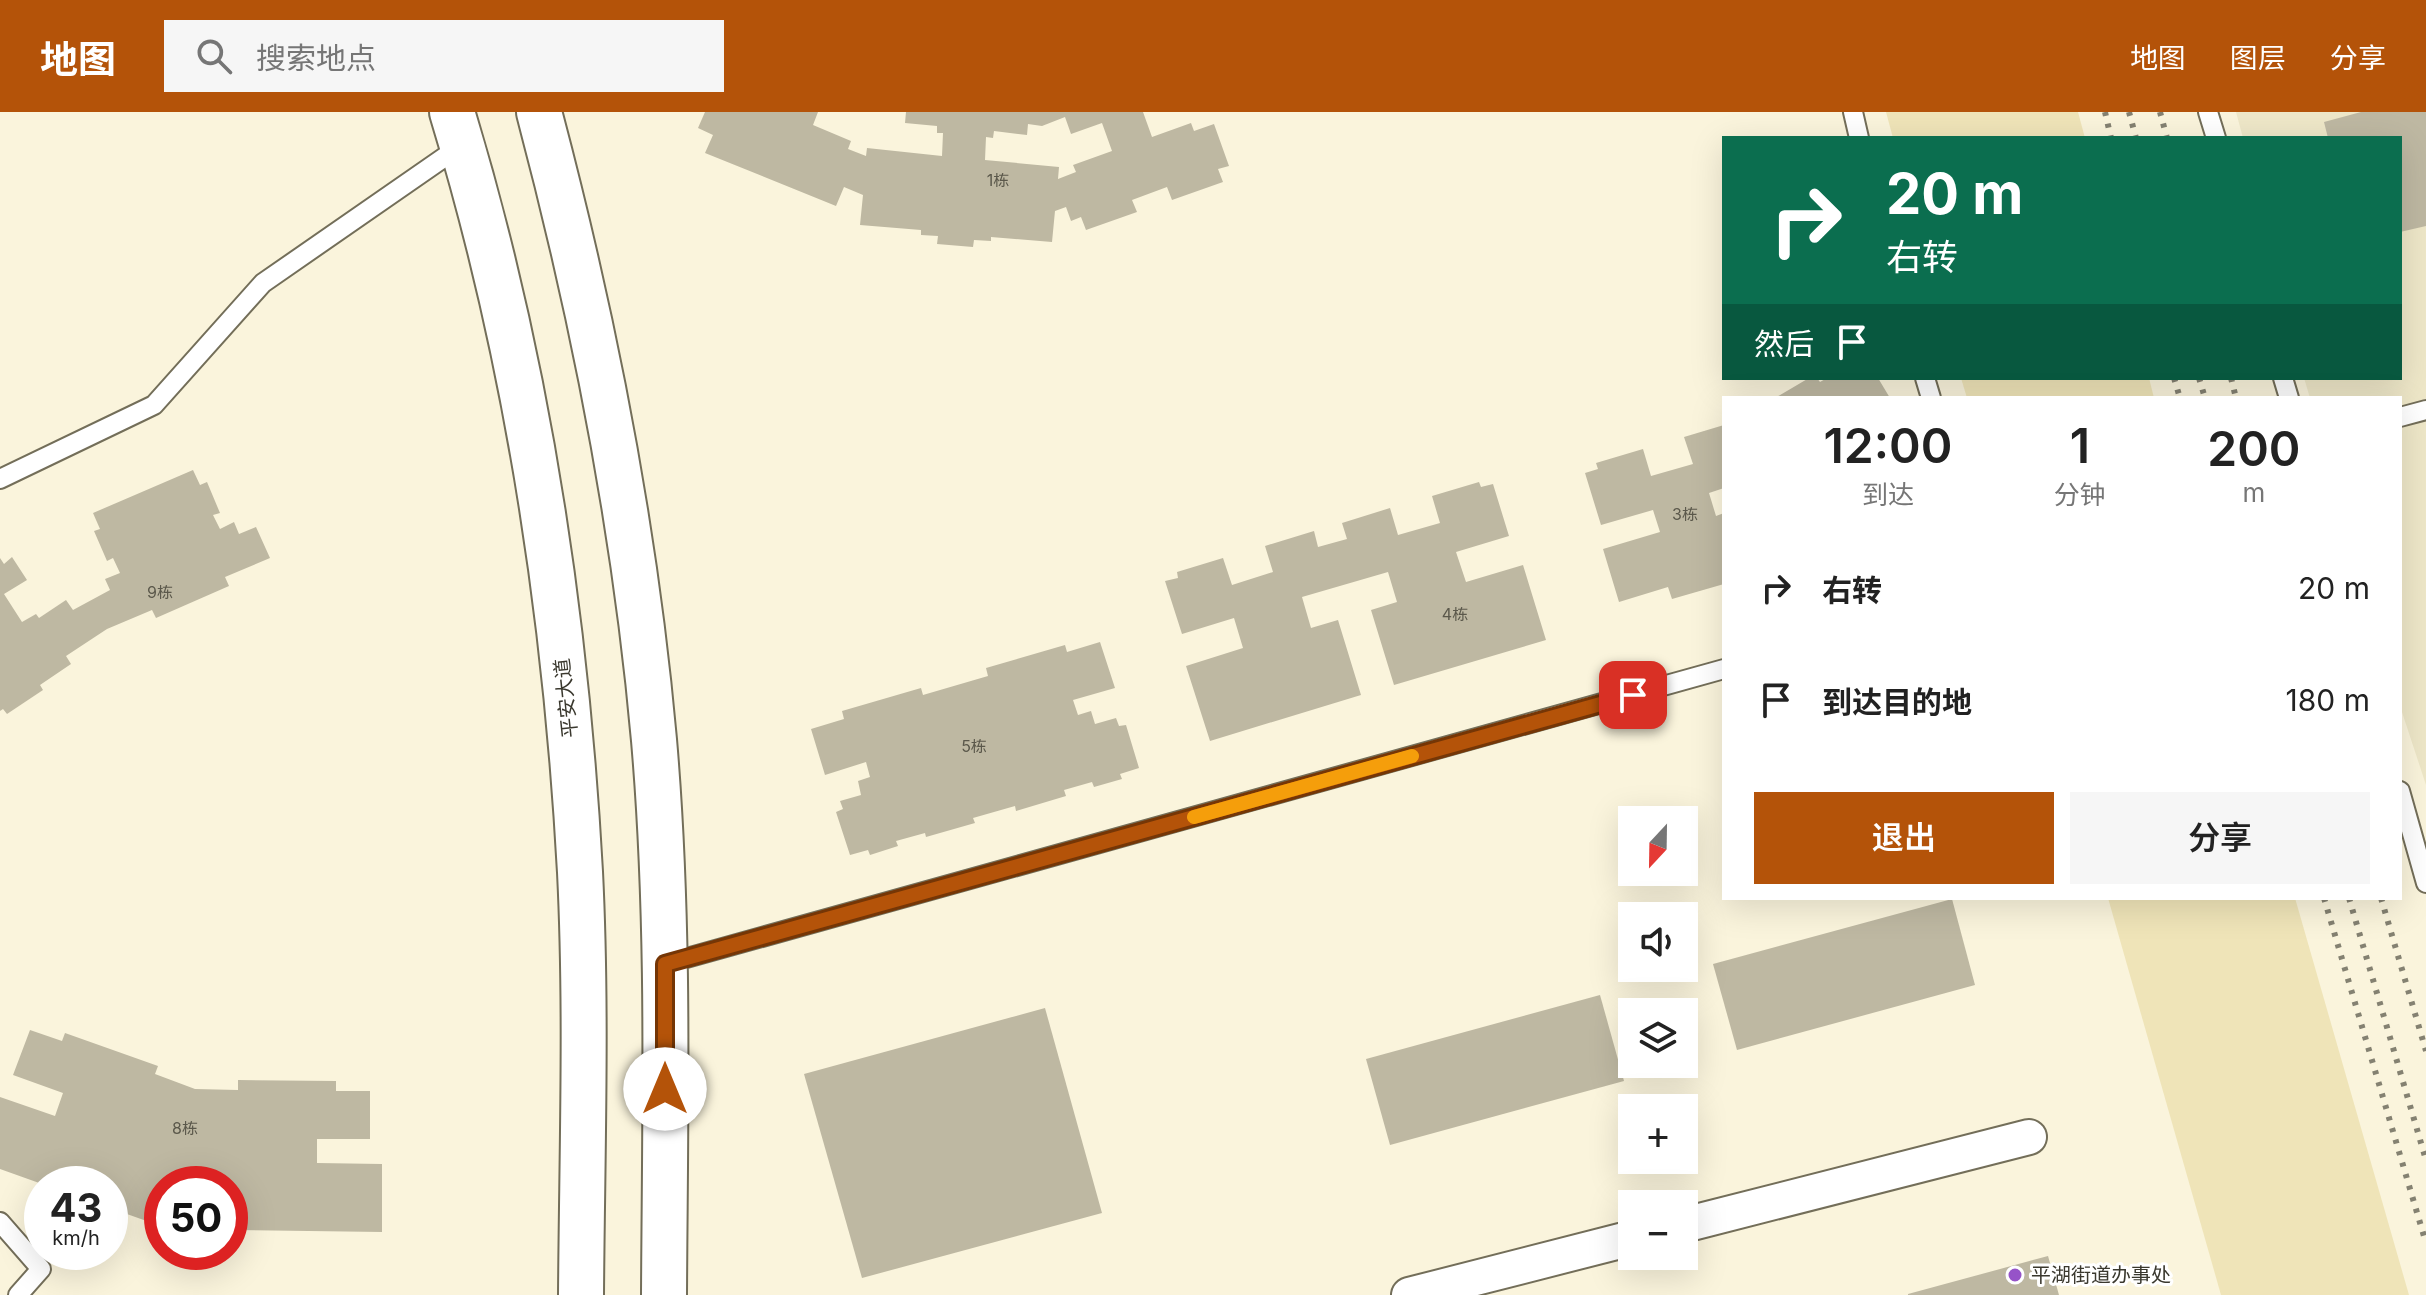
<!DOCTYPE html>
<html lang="zh">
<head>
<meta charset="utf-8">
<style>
	:root { --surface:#fff; --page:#f6f6f6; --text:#222; --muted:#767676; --accent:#b45309 }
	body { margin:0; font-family:Inter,"Noto Sans SC",sans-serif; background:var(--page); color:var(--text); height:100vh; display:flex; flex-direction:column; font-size:30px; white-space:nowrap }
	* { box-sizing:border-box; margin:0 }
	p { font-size:26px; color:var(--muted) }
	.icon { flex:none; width:44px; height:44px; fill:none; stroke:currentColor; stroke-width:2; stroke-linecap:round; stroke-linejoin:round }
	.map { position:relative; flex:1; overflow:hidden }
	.panel { position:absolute; left:1722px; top:284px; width:680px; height:504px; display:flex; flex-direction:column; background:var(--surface); border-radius:0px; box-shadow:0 8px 32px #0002 }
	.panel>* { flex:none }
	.top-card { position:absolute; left:1722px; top:24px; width:680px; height:244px; border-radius:0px; box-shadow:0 8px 32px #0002; background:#0b6e4f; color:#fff; overflow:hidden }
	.needle { width:52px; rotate:202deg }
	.controls { position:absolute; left:1618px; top:694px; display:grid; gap:16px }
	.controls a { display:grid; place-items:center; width:80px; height:80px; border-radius:0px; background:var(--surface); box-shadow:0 8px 32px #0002; font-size:40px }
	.speed { position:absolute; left:24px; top:1054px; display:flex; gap:16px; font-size:40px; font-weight:700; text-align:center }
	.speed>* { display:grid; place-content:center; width:104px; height:104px; border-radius:50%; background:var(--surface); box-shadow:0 8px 32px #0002; line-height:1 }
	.speed small { font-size:20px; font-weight:400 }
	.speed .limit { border:12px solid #d22; background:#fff; color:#111 }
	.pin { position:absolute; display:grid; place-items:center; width:68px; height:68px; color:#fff; margin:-34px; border-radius:16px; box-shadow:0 4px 12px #0006 }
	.me { position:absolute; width:88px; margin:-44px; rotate:0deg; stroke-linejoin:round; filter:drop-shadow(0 0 6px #0008) }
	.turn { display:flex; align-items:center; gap:28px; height:168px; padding:0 32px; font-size:36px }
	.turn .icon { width:104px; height:104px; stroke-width:2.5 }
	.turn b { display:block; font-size:56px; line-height:68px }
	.then { display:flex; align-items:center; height:76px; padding:0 32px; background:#0003; gap:16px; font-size:30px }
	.eta { display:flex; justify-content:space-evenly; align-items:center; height:136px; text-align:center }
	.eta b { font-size:48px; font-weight:600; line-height:56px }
	.cta { display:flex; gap:16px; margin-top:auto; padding:16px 32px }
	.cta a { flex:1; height:92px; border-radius:0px; background:var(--accent); color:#fff; font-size:32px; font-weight:600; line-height:92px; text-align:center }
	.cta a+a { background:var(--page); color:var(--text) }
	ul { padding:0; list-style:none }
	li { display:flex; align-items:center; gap:24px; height:112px; padding:0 32px }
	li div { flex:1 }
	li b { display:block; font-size:30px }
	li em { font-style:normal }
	header { display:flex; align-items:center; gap:48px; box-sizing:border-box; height:112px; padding:0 40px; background:var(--accent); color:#fff }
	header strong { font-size:38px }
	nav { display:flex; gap:44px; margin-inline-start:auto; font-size:28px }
	.search { width:560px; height:72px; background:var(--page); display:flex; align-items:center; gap:20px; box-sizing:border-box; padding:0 28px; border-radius:0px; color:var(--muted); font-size:30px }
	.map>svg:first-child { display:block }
</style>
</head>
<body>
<header>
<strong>地图</strong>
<div class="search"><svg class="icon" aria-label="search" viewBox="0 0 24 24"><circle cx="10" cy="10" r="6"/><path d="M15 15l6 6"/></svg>搜索地点</div>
<nav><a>地图</a><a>图层</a><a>分享</a></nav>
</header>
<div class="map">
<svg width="2426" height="1183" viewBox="0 0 2426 1183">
	<rect width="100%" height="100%" fill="#faf4dc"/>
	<polygon fill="#eee7c8" points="2236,0 2426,0 2426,673 2400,594 2400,286 2310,286 2304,266 2400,266 2400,26 2243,26"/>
	<g fill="#efe4b8">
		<polygon points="1886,0 2078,0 2085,26 1893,26"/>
		<polygon points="1961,266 2149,266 2154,286 1967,286"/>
		<polygon points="2108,786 2295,786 2409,1183 2221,1183"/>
	</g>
	<g fill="#beb8a2" fill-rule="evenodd">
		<path d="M705,0H818L813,13L851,29L848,37L866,44L867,36L942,44L943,21H937V14L905,11L906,0H1143L1152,25L1191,11L1194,19L1214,12L1229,54L1218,57L1223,70L1172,88L1167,75L1132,88L1137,100L1086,118L1081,105L1071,109L1066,95L1055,99L1052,130L991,125V129L974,128L973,135L937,132L938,124L921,123V118L860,113L863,83L844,75L836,94L705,41L713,23L698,16ZM1065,5L1071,22L1102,11L1112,39L1073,53L1076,60L1058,67L1059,55L985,48L986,25L993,26L994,19L1027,23L1028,12L1042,14Z"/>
		<polygon points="2361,0 2426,0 2426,114 2400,120 2400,26 2328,26 2324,10"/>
		<polygon points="1809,266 1817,266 1820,270 1827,266 1878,266 1890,286 1775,286"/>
		<polygon points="1724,313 1724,376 1709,381 1716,404 1724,401 1724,472 1672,487 1668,475 1619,490 1603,437 1660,420 1653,398 1601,413 1585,361 1598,357 1596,351 1643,337 1651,364 1693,352 1684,325"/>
		<polygon points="193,358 200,373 207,370 220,401 213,403 220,417 234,410 239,422 256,415 270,446 225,465 229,474 156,506 152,498 107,517 66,544 71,552 40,573 43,578 7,602 3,597 0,599 0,446 4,452 12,445 27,468 4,482 22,510 36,502 39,506 66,488 73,498 110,478 105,467 120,461 113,446 107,449 94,419 100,417 93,401"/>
		<polygon points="1479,370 1481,375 1493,372 1509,424 1456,440 1466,470 1523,453 1546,528 1394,573 1371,498 1397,490 1388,460 1302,485 1311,516 1338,508 1361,583 1210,629 1186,554 1243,536 1234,506 1182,522 1165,469 1178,466 1177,460 1223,446 1232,473 1273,460 1265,434 1314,419 1318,435 1347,427 1342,411 1390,396 1398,423 1440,411 1432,384"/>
		<polygon points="1100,530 1115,576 1073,588 1078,603 1091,599 1095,612 1116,606 1119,614 1126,613 1139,656 1120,662 1122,667 1094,675 1092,670 1064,678 1066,684 1016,699 1015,694 973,706 975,711 926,725 925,721 896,729 898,734 870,743 868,738 850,743 836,700 843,697 840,689 861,683 858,669 870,665 866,650 825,663 811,617 844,607 842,599 921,576 923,583 988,564 986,556 1065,533 1067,540"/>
		<polygon points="1952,787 1975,873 1737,938 1713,852"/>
		<polygon points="1600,883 1624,969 1390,1033 1366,947"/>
		<polygon points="1045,896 1102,1101 862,1166 804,962"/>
		<polygon points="30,918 62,929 65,921 158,954 155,962 195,977 238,978 238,968 336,969 336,979 370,979 370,1027 317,1027 317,1051 382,1052 382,1120 230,1118 230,1072 162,1072 162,1094 155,1112 110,1096 110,1072 42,1072 0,1057 0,985 55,1004 63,981 13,963"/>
		<polygon points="2048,1144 2059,1183 1908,1183 1908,1182"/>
	</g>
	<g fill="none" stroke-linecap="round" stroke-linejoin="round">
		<defs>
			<g id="lane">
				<polyline points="1853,0 1859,26"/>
				<polyline points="2208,0 2216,26"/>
				<polyline points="1925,266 1931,286"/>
				<polyline points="2283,266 2289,286"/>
				<polyline points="2400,305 2426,298"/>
				<polyline points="0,367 154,293 263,171 462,33"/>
				<polyline points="2400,679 2426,771"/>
				<polyline points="665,852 1724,557"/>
				<polyline points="0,1110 41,1157 18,1183"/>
			</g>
			<g id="street">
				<polyline points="1684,1113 2029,1025"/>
				<polyline points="1409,1183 1632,1126"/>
			</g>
			<g id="secondary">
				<path d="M452,0C527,246 566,504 580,760C587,901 582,1042 581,1183"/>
				<path d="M539,0C594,207 635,415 654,628C670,813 665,998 664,1183"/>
			</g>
		</defs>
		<use href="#lane" stroke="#736e59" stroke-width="22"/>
		<use href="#street" stroke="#736e59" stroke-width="38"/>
		<use href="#secondary" stroke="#736e59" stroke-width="48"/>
		<use href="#lane" stroke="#fff" stroke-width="18"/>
		<use href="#street" stroke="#fff" stroke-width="34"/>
		<use href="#secondary" stroke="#fff" stroke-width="44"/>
		<g stroke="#848171" stroke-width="6" stroke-dasharray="4 8" stroke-linecap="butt">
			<polyline points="2105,0 2111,26"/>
			<polyline points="2129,0 2136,26"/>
			<polyline points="2160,0 2167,26"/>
			<polyline points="2174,266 2180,286"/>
			<polyline points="2199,266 2205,286"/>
			<polyline points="2231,266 2236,286"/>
			<polyline points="2324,786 2426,1131"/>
			<polyline points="2349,786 2426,1048"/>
			<polyline points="2381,786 2426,939"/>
		</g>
	</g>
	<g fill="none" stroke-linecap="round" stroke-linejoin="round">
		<defs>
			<polyline id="route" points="665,977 665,852 1633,583"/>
		</defs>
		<use href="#route" stroke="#753606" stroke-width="20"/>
		<use href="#route" stroke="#b45309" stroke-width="14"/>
		<polyline stroke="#f59e0b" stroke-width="14" points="1194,705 1412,644"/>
	</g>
	<circle fill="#9653c8" stroke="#fff" stroke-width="3" cx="2015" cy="1163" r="8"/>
	<g text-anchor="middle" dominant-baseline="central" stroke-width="6" stroke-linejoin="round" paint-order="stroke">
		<g font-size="16" fill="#5b584b">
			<text x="998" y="68">1栋</text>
			<text x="1685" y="402">3栋</text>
			<text x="160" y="480">9栋</text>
			<text x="1455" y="502">4栋</text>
			<text x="974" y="634">5栋</text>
			<text x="185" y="1016">8栋</text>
		</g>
		<g font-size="20" fill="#3a382e" stroke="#fff">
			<text transform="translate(566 586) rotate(-96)">平安大道</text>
		</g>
		<g font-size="20" fill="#3a382e" stroke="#fff" text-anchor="start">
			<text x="2031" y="1163">平湖街道办事处</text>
		</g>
	</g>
</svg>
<div class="controls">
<a><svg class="needle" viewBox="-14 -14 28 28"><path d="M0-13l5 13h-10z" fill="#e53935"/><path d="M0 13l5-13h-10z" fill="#767676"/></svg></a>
<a><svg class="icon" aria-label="sound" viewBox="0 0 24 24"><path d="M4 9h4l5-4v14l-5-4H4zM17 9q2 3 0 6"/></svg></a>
<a><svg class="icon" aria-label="layers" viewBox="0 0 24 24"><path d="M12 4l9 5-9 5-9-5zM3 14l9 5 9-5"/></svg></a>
<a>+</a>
<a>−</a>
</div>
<div class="speed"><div>43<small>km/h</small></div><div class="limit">50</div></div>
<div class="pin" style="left:1633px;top:583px;background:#d93025"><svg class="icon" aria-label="arrive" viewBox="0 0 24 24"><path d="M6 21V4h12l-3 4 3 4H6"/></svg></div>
<svg class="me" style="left:665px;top:977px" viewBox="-20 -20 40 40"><circle r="19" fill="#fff"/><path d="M0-13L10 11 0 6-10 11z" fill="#b45309"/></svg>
<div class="top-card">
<div class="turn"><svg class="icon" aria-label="right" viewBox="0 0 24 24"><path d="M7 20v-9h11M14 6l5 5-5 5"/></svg><div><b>20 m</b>右转</div></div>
<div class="then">然后<svg class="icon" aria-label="arrive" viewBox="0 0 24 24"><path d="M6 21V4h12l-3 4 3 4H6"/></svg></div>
</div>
<section class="panel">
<div class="eta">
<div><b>12:00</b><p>到达</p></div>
<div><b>1</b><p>分钟</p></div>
<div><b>200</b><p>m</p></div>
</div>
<ul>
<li><svg class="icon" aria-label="right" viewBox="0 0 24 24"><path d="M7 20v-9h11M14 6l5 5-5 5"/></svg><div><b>右转</b></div><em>20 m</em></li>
<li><svg class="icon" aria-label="arrive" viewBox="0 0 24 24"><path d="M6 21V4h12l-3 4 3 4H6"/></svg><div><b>到达目的地</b></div><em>180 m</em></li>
</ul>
<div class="cta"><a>退出</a><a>分享</a></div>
</section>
</div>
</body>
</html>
